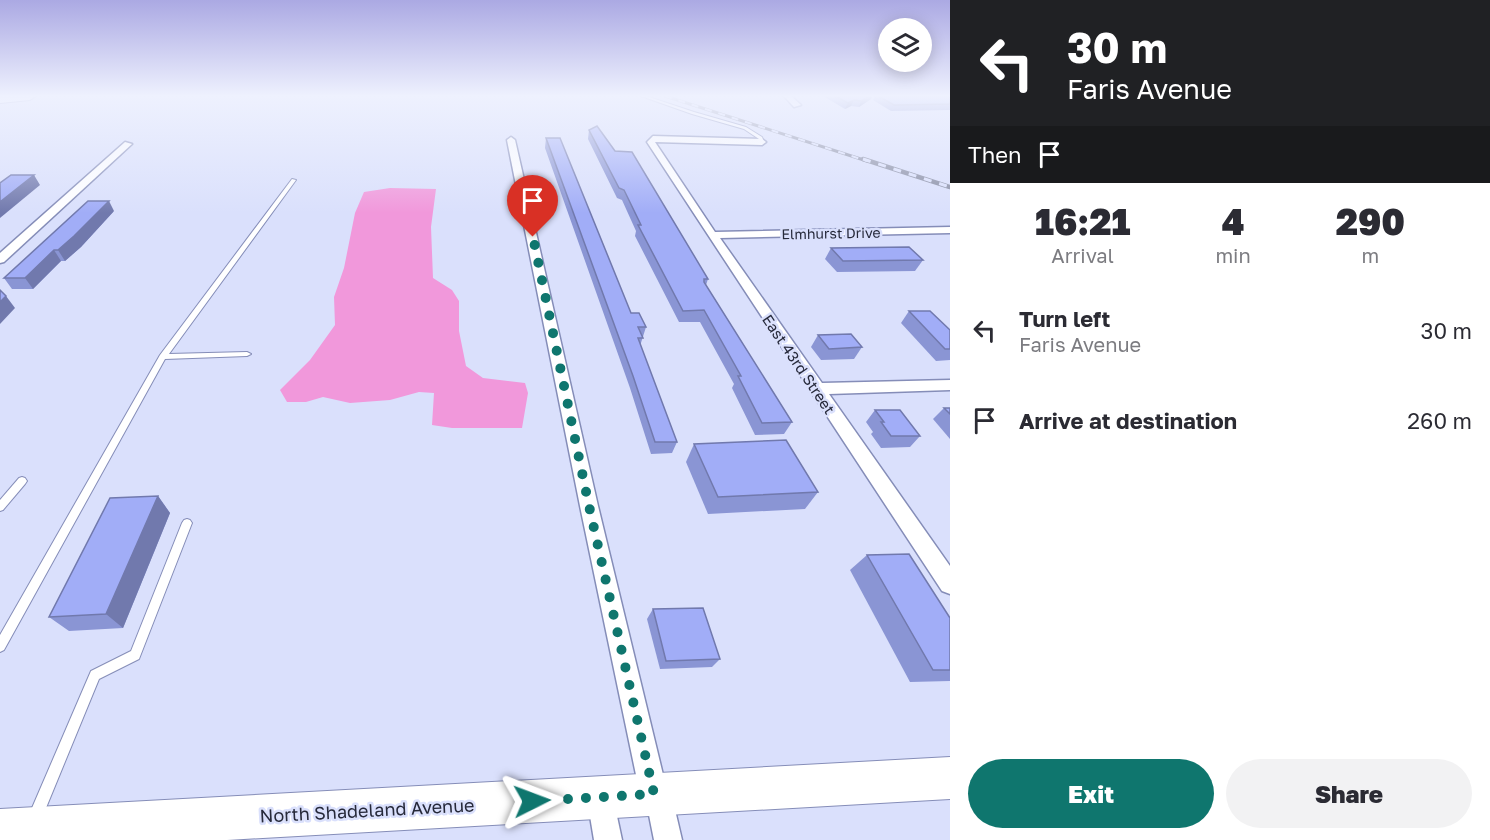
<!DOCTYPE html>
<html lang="en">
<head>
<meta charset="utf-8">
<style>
	:root { --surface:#fff; --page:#f2f2f3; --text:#2b2b33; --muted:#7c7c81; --accent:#0f766e }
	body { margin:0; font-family:"Golos Text",sans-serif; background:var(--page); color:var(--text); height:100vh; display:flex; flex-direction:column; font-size:22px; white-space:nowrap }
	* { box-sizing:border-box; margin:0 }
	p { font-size:20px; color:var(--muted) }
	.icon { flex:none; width:33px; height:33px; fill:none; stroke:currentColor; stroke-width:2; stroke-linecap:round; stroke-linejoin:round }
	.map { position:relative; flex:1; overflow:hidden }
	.sheet { display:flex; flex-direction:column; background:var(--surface); width:540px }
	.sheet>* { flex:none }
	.banner { background:#202124; color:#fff; overflow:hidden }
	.fabs { position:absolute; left:878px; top:18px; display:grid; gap:12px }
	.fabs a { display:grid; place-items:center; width:54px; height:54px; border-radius:50%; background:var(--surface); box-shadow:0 3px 15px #0003; font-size:30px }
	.pin { position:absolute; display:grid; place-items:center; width:51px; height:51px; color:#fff; margin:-62px -26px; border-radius:50% 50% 50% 0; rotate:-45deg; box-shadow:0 0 6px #0007 }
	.pin .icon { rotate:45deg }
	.me { position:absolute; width:66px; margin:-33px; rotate:87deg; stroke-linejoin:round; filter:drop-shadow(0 0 4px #0008) }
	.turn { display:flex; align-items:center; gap:21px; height:126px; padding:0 18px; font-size:27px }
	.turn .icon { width:78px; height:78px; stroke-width:2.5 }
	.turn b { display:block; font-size:42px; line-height:51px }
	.then { display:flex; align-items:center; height:57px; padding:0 18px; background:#0003; gap:12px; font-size:22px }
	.eta { display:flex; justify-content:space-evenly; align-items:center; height:102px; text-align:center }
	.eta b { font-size:36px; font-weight:800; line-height:42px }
	.button { display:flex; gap:12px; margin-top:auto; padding:12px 18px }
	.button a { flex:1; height:69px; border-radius:36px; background:var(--accent); color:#fff; font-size:24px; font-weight:800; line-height:69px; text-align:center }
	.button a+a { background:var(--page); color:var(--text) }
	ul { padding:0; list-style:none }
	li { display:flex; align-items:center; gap:18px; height:90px; padding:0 18px }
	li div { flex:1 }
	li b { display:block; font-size:22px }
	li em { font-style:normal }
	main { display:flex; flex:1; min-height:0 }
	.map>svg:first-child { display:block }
</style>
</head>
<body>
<main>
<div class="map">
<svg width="950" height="840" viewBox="0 0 950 840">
	<rect width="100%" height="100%" fill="#dae0fc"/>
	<polygon fill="#f198db" points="390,188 436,189 431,227 433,278 452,290 459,301 459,331 466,366 483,378 525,383 528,393 522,428 452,428 432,425 434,393 419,392 390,400 350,403 323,397 306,402 287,402 280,390 310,360 335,325 334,297 344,268 355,213 364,192"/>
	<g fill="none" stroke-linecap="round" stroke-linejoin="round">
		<defs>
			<g id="service">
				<polygon points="641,96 646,96 694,112 746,127 762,137 764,142 761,143 759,139 744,129 692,114"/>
				<polygon points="292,179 296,180 169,354 247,352 251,354 247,356 165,359 4,650 0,652 0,635 160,355"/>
				<polygon points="22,477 25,478 27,481 25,484 3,510 0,511 0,500 19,478"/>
				<polygon points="187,519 190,520 192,523 139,659 99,679 41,820 36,822 31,820 29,815 91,671 131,651 182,523 184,520"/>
			</g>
			<g id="minor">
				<polygon points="784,96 791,96 801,105 794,107"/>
				<polygon points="653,136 762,139 766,142 762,145 655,142 715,232 950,227 950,233 720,238 822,383 950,380 950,390 829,394 950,566 950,594 942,591 647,142"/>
				<polygon points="511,137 515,140 598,506 665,783 669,784 682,840 654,840 647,805 644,804 640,794 580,506 507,140"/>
				<polygon points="125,142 132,144 4,262 0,263 0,253"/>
				<polygon points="601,784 611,788 622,840 594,840 587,798 591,788"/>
			</g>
			<polygon id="primary" points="950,757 950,799 227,840 0,840 0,809"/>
			<polygon id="motorway" points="0,96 36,96 30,100 0,103"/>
		</defs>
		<use href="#service" stroke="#858db8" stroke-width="2"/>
		<use href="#minor" stroke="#858db8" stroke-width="3"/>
		<use href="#primary" stroke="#858db8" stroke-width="2"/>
		<use href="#motorway" stroke="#858db8" stroke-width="2"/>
		<use href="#service" fill="#fff" fill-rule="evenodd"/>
		<use href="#minor" fill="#fff" fill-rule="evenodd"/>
		<use href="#primary" fill="#fff" fill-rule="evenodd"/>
		<use href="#motorway" fill="#fff" fill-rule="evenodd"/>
		<defs>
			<polyline id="rail-far1" points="665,96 867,161"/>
			<polyline id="rail" points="863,159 950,187"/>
		</defs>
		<use href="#rail-far1" stroke="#878ca3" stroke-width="3"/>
		<use href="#rail" stroke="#878ca3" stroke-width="4.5"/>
		<use href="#rail-far1" stroke="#dae0fc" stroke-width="2" stroke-dasharray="7" stroke-linecap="butt"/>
		<use href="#rail" stroke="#dae0fc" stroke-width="3" stroke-dasharray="8" stroke-linecap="butt"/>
	</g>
	<g fill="#8a95d4">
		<polygon points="823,96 872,96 871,99 859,107 851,106 845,109"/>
		<polygon points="875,96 950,96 950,110 891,111 873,100"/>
		<polygon points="589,130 615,151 708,279 706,285 792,422 784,434 755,435 732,388 734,384 700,322 679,322 635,236 636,231 622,200 617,198 588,139"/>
		<polygon points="546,138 631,313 646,327 640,346 677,442 672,453 651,454 630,388 545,148"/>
		<polygon points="114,211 81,247 65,261 61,261 33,289 12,289 4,278"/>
		<polygon points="831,248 923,260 915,271 837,272 825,259"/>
		<polygon points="909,311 950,330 950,360 936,361 901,323"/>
		<polygon points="818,335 862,347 854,359 821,360 811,347"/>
		<polygon points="944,408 950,408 950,439 933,419"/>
		<polygon points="875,410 920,436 910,447 881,448 871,434 873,432 866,422"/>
		<polygon points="694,444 818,492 805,509 708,514 686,462"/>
		<polygon points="158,496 170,513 123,628 69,631 49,617"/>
		<polygon points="867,555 950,618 950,681 910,682 850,570"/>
		<polygon points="653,609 720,659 712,667 660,669 647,619"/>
	</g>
	<g fill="#7179ad">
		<polygon points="870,96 872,96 871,99 859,107 861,101"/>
		<polygon points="854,100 851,106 845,109 848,103"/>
		<polygon points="34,175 40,185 0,218 0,202"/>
		<polygon points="109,201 114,211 81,247 65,261 58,250"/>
		<polygon points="54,250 61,261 33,289 25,278"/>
		<polygon points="6,296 15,308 0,324 0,302"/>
		<polygon points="158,496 170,513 123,628 106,614"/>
	</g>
	<g fill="#a1adf7" stroke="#7179ad" stroke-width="1.5">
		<polygon points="835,96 870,96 861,101 854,100 848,103"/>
		<polygon points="878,96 950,96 950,104 894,105"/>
		<polygon points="597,126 615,151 632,152 708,279 704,279 704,282 792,422 762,423 738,376 741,376 704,310 683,311 638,225 641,225 624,190 619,188 589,130"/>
		<polygon points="546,138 560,138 631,313 639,313 646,327 638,327 643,338 638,338 677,442 655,442 633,376"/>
		<polygon points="11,175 34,175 0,202 0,183"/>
		<polygon points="88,201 109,201 74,236 58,250 54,250 25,278 4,278"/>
		<polygon points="909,247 923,260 843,261 831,248"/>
		<polygon points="0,290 6,296 0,302"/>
		<polygon points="909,311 930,311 950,330 950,349 945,349"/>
		<polygon points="851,334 862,347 829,349 818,335"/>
		<polygon points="944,408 950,408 950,414"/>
		<polygon points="875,410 900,410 920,436 891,436 881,422 884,422"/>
		<polygon points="786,440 818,492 718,497 694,444"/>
		<polygon points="158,496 106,614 49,617 110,498"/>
		<polygon points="909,554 950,618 950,670 933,670 867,555"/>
		<polygon points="703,608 720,659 666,661 653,609"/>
	</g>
	<linearGradient id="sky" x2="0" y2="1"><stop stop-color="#aba9e3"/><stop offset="0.45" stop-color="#eef1fe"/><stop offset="1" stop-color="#eef1fe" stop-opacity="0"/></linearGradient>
	<rect width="950" height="213" fill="url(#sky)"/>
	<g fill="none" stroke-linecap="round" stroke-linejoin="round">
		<polyline stroke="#0f766e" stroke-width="10" stroke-dasharray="0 18" points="532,801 654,794 589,506 533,237"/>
	</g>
	<g text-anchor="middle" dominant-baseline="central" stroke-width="5" stroke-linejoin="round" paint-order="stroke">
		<g font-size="14" fill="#26293a" stroke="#dae0fc">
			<text transform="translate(831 233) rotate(-1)">Elmhurst Drive</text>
		</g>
		<g font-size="15" fill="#26293a" stroke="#dae0fc">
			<text transform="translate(799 364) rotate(56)">East 43rd Street</text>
		</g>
		<g font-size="18" fill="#26293a" stroke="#dae0fc">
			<text transform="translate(367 810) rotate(-3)">North Shadeland Avenue</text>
		</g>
	</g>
</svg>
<div class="fabs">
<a><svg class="icon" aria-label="layers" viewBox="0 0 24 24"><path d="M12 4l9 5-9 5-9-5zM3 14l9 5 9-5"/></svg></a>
</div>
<div class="pin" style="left:533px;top:237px;background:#d93025"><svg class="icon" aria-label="arrive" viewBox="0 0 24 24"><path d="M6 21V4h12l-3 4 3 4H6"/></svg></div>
<svg class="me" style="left:532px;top:801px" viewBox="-20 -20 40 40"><path d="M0-17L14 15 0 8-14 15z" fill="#0f766e" stroke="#fff" stroke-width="4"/></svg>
</div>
<section class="sheet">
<div class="banner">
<div class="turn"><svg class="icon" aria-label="left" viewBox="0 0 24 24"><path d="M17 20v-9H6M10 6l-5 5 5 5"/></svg><div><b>30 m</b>Faris Avenue</div></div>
<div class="then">Then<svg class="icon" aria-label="arrive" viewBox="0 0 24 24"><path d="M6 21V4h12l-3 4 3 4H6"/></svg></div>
</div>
<div class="eta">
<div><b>16:21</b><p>Arrival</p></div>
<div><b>4</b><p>min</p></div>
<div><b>290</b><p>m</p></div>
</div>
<ul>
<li><svg class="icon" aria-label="left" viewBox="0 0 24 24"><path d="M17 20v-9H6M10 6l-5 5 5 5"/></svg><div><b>Turn left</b><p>Faris Avenue</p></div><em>30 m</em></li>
<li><svg class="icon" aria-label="arrive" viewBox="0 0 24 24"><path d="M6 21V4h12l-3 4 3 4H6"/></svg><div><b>Arrive at destination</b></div><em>260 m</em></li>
</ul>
<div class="button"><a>Exit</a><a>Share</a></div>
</section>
</main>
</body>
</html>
